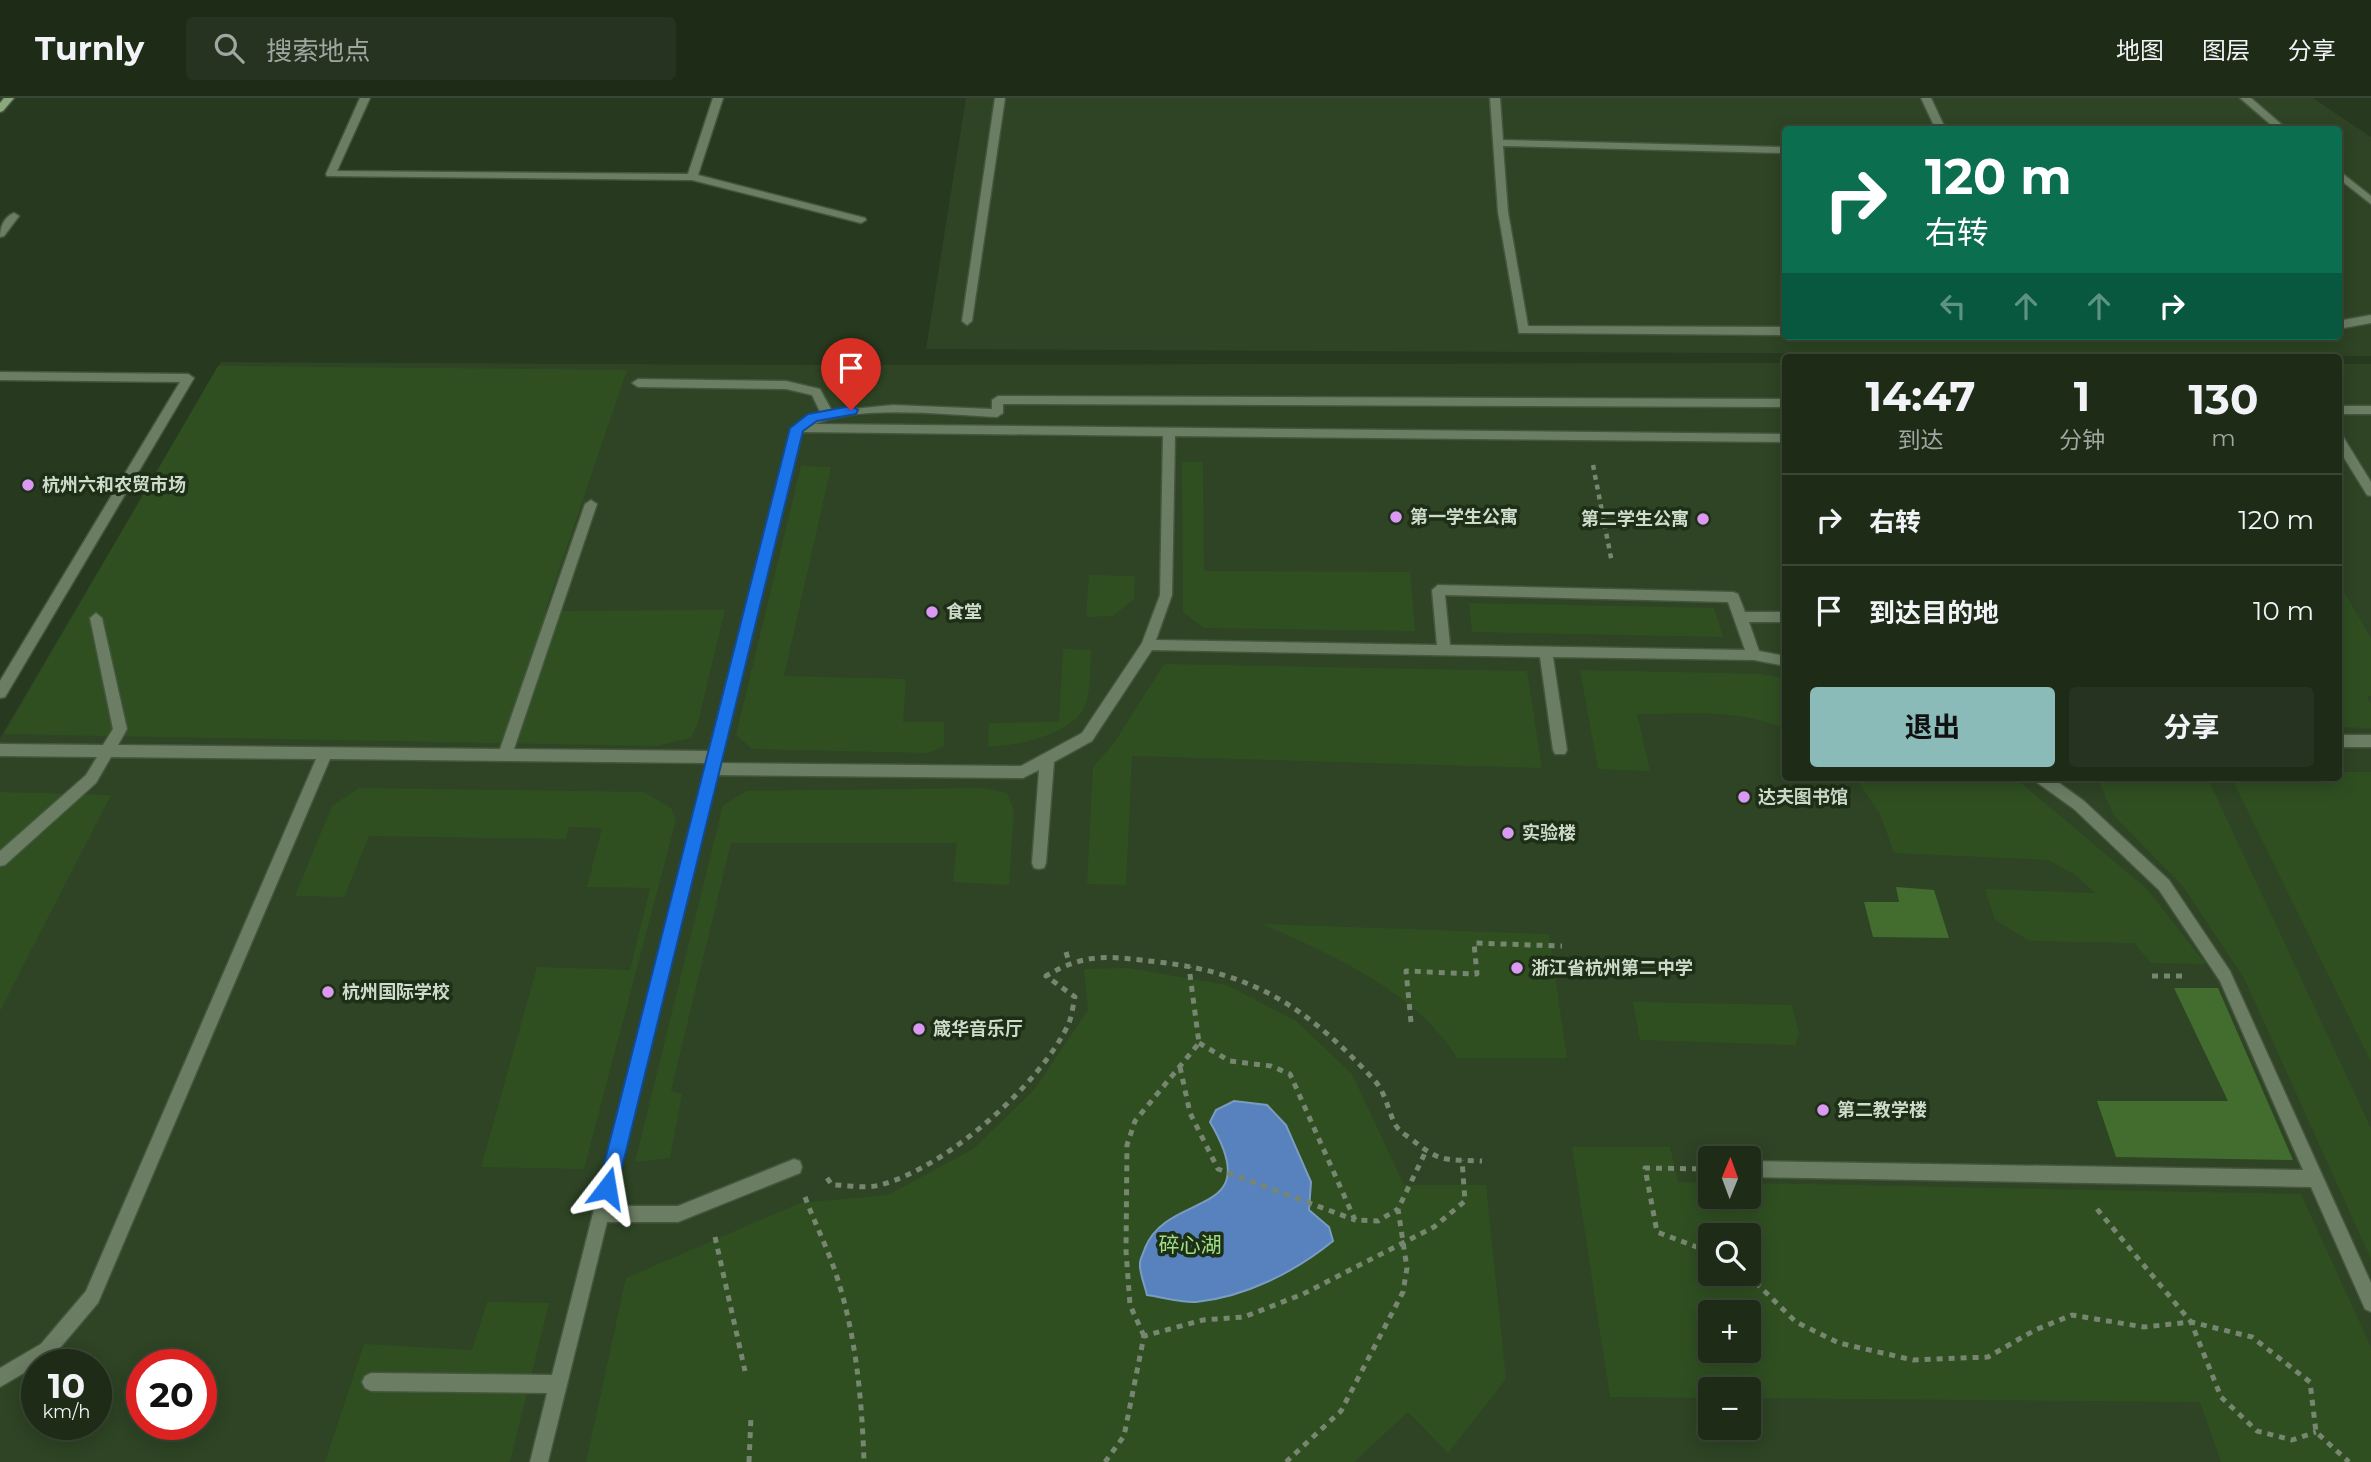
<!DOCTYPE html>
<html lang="zh">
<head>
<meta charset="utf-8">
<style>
	:root { --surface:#1d2b17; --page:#253320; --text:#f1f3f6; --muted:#a0a7a1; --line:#3b4736; --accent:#8bbbb9 }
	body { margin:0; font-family:Montserrat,"Noto Sans SC",sans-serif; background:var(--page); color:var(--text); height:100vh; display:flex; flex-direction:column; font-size:26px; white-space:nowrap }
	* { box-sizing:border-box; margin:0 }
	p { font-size:23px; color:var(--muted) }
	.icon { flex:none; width:38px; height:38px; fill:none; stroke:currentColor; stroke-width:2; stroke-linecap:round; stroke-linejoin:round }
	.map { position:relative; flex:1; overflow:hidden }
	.details { position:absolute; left:1782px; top:256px; width:560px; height:427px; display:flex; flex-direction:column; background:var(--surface); border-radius:7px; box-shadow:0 4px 18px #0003,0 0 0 2px var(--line) }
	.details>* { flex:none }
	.top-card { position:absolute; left:1782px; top:28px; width:560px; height:214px; border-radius:7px; box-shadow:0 4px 18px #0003,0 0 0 2px var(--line); background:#0b6e4f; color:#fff; overflow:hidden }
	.needle { width:46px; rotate:1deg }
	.controls { position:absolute; left:1698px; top:1048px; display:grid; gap:14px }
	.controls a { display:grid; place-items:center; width:63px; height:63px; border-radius:7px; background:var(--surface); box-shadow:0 4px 18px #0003,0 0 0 2px var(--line); font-size:35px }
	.speed { position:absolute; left:21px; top:1251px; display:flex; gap:14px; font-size:35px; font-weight:700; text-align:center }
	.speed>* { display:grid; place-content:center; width:91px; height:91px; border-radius:50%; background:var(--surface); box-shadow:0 4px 18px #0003,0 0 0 2px var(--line); line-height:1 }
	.speed small { font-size:18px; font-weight:400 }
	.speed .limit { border:10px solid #d22; background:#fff; color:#111 }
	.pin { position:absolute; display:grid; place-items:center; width:60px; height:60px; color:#fff; margin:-72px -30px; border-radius:50% 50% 50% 0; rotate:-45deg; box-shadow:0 0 7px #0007 }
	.pin .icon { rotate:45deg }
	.me { position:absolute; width:77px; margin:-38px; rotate:14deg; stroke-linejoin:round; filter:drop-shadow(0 0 5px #0008) }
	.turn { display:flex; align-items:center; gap:24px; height:147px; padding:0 28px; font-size:32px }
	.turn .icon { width:91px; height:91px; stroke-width:2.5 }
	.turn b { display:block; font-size:49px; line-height:60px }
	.lanes { display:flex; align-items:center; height:66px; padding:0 28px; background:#0003; justify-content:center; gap:35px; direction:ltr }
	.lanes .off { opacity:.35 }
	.eta { display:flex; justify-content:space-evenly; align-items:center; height:119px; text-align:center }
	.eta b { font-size:42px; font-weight:700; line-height:49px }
	.action { display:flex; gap:14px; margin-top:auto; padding:14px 28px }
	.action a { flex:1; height:80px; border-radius:7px; background:var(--accent); color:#111; font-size:28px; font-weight:700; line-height:80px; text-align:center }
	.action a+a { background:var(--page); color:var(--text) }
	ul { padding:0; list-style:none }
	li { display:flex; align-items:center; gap:21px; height:91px; padding:0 28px; border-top:2px solid var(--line) }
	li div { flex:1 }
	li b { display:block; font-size:26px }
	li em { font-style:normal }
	header { display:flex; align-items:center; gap:42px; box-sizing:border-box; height:98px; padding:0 35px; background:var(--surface); border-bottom:2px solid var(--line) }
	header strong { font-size:33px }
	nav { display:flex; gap:38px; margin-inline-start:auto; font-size:24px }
	.search { width:490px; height:63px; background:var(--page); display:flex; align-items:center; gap:18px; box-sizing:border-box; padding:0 24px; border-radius:7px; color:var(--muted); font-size:26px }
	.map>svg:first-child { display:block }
</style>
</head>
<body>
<header>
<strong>Turnly</strong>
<div class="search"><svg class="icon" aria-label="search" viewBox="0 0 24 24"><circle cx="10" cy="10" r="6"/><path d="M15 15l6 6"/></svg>搜索地点</div>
<nav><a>地图</a><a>图层</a><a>分享</a></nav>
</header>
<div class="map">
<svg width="2371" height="1364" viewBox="0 0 2371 1364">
	<rect width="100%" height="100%" fill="#27391f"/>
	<g fill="#2e4424" fill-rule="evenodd">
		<path d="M966,0H2313L2371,39V258L926,251ZM1785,32H2338V238H1785Z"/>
		<path d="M221,264L812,267L1785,265V679H2338V266H2371V1364H0V640ZM1710,1060H1748V1099H1710ZM1710,1138H1748V1176H1710ZM1710,1214H1748V1253H1710ZM37,1267H96V1326H37ZM142,1267H201V1326H142ZM1710,1292H1748V1330H1710Z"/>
	</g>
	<g fill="#2f4f21" fill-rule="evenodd">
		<polygon points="218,268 627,272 545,513 725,512 698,624 691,640 656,648 4,636"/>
		<polygon points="1182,364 1203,364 1204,473 1410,474 1415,533 1204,530 1183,514"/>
		<polygon points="801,368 831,369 784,578 906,581 903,624 944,624 944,648 929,655 752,651 736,637"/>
		<polygon points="1089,477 1135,478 1134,501 1113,518 1086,519"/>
		<polygon points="2338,484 2371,540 2371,598 2367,598 2371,606 2371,630 2338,629"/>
		<polygon points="1469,505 1714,510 1723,539 1472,534"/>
		<path d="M1063,551L1091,552C1090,568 1091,586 1087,602C1078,637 1018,647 988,649L989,625L1059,624Z"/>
		<polygon points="1164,566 1527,573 1542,670 1132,658 1126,787 1087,786 1093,669 1114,645"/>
		<path d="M1580,572L1762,576L1785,581V631C1740,610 1685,616 1637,616L1650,673L1598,671Z"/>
		<polygon points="2338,674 2371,674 2371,964 2231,679 2338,679"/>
		<polygon points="1855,679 2014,679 2146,790 2206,866 2151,865 2134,845 2030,843 1995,822 1985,791 2095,795 2076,777 2048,762 1894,755 1880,716"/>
		<polygon points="2097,679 2207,679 2371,1030 2371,1161 2244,880 2182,787 2114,718"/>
		<polygon points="359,690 644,694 671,710 676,722 584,1071 481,1069 537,869 630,872 650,790 587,789 602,730 569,729 566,741 369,738 344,799 295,798 332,708"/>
		<polygon points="983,690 1007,695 1014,713 1009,787 953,784 957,745 731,745 671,993 682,996 670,1060 635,1064 723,707 747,693"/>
		<polygon points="0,694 111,697 0,913"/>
		<path d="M1263,826L1549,836L1567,960H1457C1415,892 1333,858 1263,826Z"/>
		<polygon points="1128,870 1227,887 1296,923 1352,976 1404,1087 1486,1087 1506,1281 1448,1355 1408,1314 1354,1364 586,1364 626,1180 800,1105 888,1097 973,1051 1034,992 1088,912 1084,871"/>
		<polygon points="1633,904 1792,907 1799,936 1795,947 1640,942"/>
		<path d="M1572,1049H1670L1678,1084L1710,1085V1099H1748V1085L2301,1096L2371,1249V1364H2221L2200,1304L1748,1300V1292H1710V1300L1610,1299ZM1710,1138H1748V1176H1710ZM1710,1214H1748V1253H1710Z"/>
		<polygon points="487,1204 549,1205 510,1364 325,1364 364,1246 472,1252"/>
	</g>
	<g fill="#426d2e">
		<polygon points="1896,789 1934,792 1949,840 1873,839 1864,804 1899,804"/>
		<polygon points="2174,890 2218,890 2293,1062 2116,1059 2097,1003 2228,1003"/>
	</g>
	<path fill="#5782bd" stroke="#7b9cc1" stroke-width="2" d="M1234,1003L1267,1007L1286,1027L1311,1084L1309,1112L1329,1129L1333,1143C1295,1174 1245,1199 1196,1204C1181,1205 1162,1199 1147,1197C1145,1188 1139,1174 1140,1165C1140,1161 1144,1154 1145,1150C1169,1091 1268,1122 1210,1024L1216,1012Z"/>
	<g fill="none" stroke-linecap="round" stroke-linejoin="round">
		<defs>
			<g id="lane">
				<polygon points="360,0 370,0 337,73 688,76 713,0 723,0 698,77 865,120 866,122 861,125 692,82 327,78 326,76"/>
				<polygon points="995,0 1005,0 972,223 967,227 962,223"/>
				<polygon points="1490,0 1500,0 1503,42 1785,49 1785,55 1503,48 1508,114 1528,228 1785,229 1785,237 1519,235 1498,114"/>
				<polygon points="1921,0 1931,0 1946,32 1936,32"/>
				<polygon points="2240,0 2251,0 2288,32 2277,32"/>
				<polygon points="2338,72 2371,98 2371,106 2338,80"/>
				<path d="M14,115L19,118L4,138L0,139C0,129 4,119 14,115Z"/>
				<polygon points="2371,217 2371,225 2338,231 2338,223"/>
				<polygon points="0,274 188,276 194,280 5,599 0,600 0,583 180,284 0,282"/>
				<path d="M638,281L786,283L820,291L832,313L893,307L992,311V302L998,298L1785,301V309L1003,306V315L997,319C945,317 863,306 815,326L1785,336V344L1175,338L1172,497L1156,542L1437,547L1432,492L1438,487L1733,494L1738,496L1745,514H1785V524H1749L1759,553L1785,558V568L1754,562L1553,559L1567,652L1565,656H1555L1553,652L1540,559L1152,552L1092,643L1054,664L1046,765L1044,770L1039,771L1034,770L1032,765L1039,672L1023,680L717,677L611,1108H678L794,1061L800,1063L802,1069L800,1075L678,1124H607L548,1364H530L547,1295L371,1293L365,1290L362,1284L365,1278L371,1275L552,1277L707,665L330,661L98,1205L53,1258L0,1289V1270L41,1246L86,1193L316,661L111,659L96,685L5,767L0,768V753L86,677L97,659L0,658V646L103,647L113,631L90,520L96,515L102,520L127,631L118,647L500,651L585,406L591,402L597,406L514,651L709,653L791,330L812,318L821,316L812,297L786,291L638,289L632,285ZM802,334L1163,338L1160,497L1142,545L1082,635L1021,668L720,665ZM1445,497L1728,504L1745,552L1450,547Z"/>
				<rect x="2338" y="308" width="33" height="8"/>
				<polygon points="2338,336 2342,337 2371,384 2371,398 2367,397 2338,350"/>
				<rect x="2338" y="637" width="33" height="12"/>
				<polygon points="2033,679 2051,679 2084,703 2169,782 2230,873 2371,1185 2371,1214 2365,1211 2311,1089 1748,1079 1748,1063 2303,1072 2220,883 2159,792 2074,711 2035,683"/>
			</g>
			<polygon id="secondary" points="4,0 14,0 3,13 0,14 0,5"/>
		</defs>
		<use href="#lane" stroke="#45563e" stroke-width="3"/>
		<use href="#secondary" stroke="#45563e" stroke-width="3"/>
		<polyline stroke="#778671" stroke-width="4.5" stroke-dasharray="5 5" stroke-linecap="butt" points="1593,367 1612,465"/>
		<g stroke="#778671" stroke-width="5" stroke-dasharray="6 6" stroke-linecap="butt">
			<polyline points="1066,854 1069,864"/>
			<polyline points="2152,878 2186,878"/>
			<polyline points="1411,924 1406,873 1477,876 1474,845 1562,848"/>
			<polyline points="1199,945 1230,963 1271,968 1290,976 1355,1122 1378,1123 1398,1111"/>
			<polyline points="1180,969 1190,1015 1218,1071 1355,1122"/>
			<polyline points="1710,1071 1645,1070 1657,1134 1710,1154"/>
			<path d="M827,1080L832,1087C848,1087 865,1091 880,1087C946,1070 1041,986 1069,925C1072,917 1073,907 1075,899L1046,878C1088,853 1112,859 1158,864C1256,875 1310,912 1375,983C1385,994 1388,1012 1395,1026C1398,1032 1404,1036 1410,1040C1441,1065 1442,1061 1482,1063"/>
			<path d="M805,1099C815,1126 828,1151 837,1179C856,1238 862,1302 864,1364"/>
			<polyline points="2097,1111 2191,1224 2221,1299 2257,1333 2292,1342 2316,1334"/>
			<polyline points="715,1139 745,1273"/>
			<polyline points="1747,1176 1796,1224 1839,1245 1913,1262 1988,1259 2035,1232 2072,1217 2144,1229 2191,1224 2252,1239 2310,1284 2316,1334 2349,1364"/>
			<polyline points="1144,1238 1130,1207 1126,1153 1127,1047 1135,1023 1199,945 1189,869"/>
			<polyline points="749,1364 751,1318"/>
			<polyline points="1105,1364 1124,1338 1144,1238 1203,1222 1244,1219 1303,1196 1434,1129 1465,1103 1462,1062"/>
			<polyline points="1286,1364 1341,1313 1403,1194 1407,1170 1398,1111 1426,1053"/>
		</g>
		<use href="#lane" fill="#6b7e63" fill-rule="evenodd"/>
		<use href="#secondary" fill="#89a87c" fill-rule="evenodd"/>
	</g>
	<polygon fill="#1a73e8" stroke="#114b97" stroke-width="2" points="851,308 858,312 856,316 817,323 803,333 617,1090 614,1097 607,1099 601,1097 598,1090 790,330 808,316"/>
	<g fill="#dc99f4" stroke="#1d2f16" stroke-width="2.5">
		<circle cx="28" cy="387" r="7"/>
		<circle cx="1396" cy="419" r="7"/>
		<circle cx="1703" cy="421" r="7"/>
		<circle cx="932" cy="514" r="7"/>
		<circle cx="1744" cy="699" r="7"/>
		<circle cx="1508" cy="735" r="7"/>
		<circle cx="1517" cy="870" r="7"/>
		<circle cx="328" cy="894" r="7"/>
		<circle cx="919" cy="931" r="7"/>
		<circle cx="1823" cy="1012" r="7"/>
	</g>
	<g text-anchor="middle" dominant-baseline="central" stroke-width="7" stroke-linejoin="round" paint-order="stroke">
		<g font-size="18" font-weight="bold" fill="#cedaca" stroke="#1d2f16" text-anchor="start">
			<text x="42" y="387">杭州六和农贸市场</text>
			<text x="1410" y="419">第一学生公寓</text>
			<text x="1689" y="421" text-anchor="end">第二学生公寓</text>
			<text x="946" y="514">食堂</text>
			<text x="1758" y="699">达夫图书馆</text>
			<text x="1522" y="735">实验楼</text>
			<text x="1531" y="870">浙江省杭州第二中学</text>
			<text x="342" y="894">杭州国际学校</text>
			<text x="933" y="931">箴华音乐厅</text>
			<text x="1837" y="1012">第二教学楼</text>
		</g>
		<g font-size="21" fill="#a1df87" stroke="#1d2f16">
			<text x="1190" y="1146">碎心湖</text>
		</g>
	</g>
</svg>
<div class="controls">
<a><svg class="needle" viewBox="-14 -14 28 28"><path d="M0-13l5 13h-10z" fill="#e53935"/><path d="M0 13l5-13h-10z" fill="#a0a7a1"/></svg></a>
<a><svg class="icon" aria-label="search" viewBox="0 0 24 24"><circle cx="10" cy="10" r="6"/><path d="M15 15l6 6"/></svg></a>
<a>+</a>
<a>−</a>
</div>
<div class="speed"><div>10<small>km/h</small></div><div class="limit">20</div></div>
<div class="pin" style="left:851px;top:312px;background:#d93025"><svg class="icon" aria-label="arrive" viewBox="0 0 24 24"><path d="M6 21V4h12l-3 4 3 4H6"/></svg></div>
<svg class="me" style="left:607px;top:1090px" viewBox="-20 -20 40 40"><path d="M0-17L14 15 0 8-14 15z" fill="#1a73e8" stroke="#fff" stroke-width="4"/></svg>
<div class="top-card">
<div class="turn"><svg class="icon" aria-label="right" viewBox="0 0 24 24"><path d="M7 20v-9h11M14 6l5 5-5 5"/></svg><div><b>120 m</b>右转</div></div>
<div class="lanes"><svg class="icon off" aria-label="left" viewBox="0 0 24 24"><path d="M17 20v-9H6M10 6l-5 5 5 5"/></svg><svg class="icon off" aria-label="ahead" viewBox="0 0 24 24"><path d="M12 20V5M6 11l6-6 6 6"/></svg><svg class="icon off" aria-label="ahead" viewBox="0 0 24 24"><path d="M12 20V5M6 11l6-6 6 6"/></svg><svg class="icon" aria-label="right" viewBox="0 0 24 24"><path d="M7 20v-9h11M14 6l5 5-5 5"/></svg></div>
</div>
<section class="details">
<div class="eta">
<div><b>14:47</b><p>到达</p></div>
<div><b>1</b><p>分钟</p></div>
<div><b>130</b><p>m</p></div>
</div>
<ul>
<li><svg class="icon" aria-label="right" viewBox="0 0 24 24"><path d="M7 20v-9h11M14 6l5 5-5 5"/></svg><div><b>右转</b></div><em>120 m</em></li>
<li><svg class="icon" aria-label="arrive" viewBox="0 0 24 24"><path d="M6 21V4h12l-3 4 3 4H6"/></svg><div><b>到达目的地</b></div><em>10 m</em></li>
</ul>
<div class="action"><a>退出</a><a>分享</a></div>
</section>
</div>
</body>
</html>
